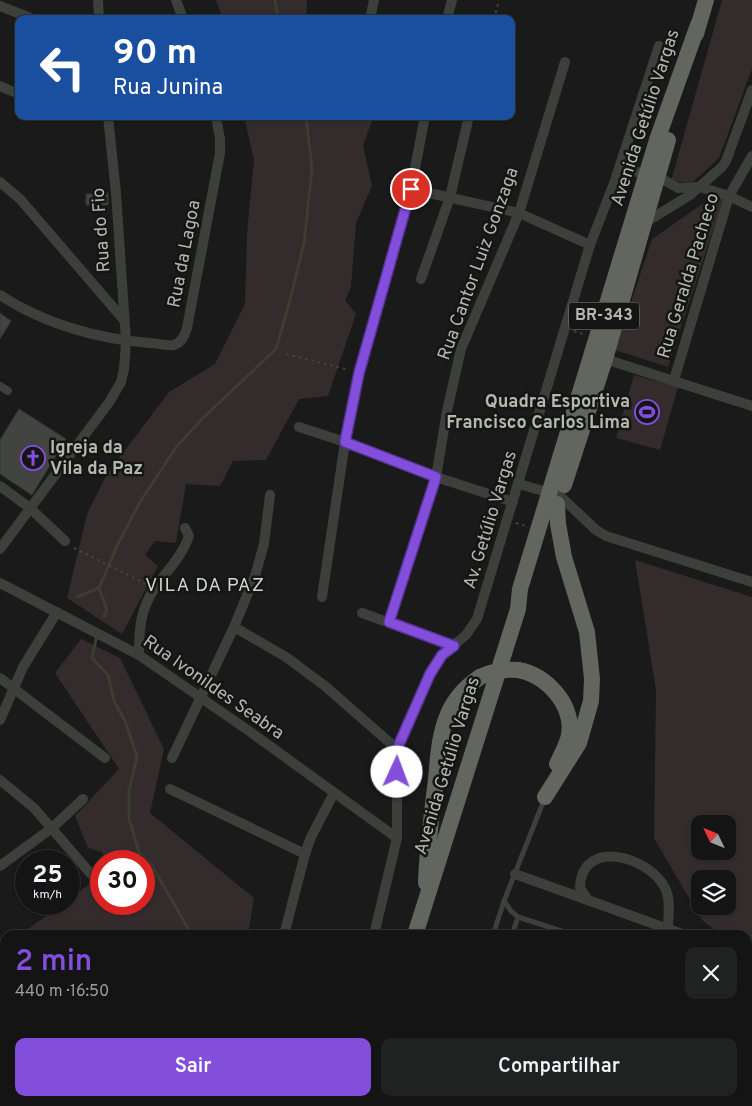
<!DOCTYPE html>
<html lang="pt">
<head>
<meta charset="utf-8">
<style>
	:root { --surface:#131413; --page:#202121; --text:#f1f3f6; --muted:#9d9ea0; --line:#323333; --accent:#844edd }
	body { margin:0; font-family:Overpass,sans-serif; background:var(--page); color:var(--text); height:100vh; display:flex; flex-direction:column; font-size:19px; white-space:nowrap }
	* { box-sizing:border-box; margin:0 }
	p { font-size:16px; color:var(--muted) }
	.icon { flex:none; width:28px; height:28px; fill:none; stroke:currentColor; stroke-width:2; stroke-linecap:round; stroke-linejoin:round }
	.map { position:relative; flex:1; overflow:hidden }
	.panel { position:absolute; left:0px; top:930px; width:752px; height:176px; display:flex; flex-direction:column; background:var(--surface); border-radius:15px 15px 0 0; box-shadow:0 1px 4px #0004,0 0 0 1px var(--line) }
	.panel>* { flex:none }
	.hud { position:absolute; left:15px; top:15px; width:500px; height:105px; border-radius:10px; box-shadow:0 1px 4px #0004,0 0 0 1px var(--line); background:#1a4fa0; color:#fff; overflow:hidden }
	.needle { width:32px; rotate:313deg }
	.tools { position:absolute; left:691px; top:815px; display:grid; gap:10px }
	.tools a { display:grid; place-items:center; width:45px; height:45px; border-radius:10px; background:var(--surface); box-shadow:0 1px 4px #0004,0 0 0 1px var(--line); font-size:25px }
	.speed { position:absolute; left:15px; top:850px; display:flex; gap:10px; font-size:25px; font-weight:700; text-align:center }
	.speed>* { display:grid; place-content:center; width:65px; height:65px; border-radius:50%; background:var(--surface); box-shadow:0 1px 4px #0004,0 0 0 1px var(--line); line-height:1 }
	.speed small { font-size:12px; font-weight:400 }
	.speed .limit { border:8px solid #d22; background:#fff; color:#111 }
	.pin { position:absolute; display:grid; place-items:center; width:42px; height:42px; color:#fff; margin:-21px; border:2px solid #fff; border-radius:50%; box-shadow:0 1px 5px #0007 }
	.me { position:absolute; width:55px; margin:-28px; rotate:2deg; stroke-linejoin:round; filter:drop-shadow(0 0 4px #0008) }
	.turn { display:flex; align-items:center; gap:18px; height:105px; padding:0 15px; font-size:22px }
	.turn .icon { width:65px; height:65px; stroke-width:2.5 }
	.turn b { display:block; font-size:35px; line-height:42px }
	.round { display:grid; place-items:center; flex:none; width:52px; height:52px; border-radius:10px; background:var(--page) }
	.head { display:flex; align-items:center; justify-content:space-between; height:85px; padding:0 15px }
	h1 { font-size:30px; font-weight:600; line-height:38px; color:var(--accent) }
	.action { display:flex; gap:10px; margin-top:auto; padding:10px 15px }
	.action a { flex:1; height:58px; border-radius:10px; background:var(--accent); color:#fff; font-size:20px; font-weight:600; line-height:58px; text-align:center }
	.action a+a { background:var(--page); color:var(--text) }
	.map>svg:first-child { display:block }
</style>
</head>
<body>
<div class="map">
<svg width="752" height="1106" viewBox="0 0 752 1106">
	<rect width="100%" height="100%" fill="#191a19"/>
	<g fill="#342b2d" fill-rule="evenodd">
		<polygon points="216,0 307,0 306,19 223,19"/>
		<polygon points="722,0 752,0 752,69 719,158 692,183 671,181"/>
		<polygon points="244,116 374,116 363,145 372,186 356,223 351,287 345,300 356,314 328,396 299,399 266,460 233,461 220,486 186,484 176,543 155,541 145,555 158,566 122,634 67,598 87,514 107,474 169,392 215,364 245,304 247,233 254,160"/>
		<polygon points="721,191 723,200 668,367 615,350 652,239"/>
		<polygon points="634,375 678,387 660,450 616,438"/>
		<path d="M635,560L752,597V959L748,956V935H721L702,920L654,838L656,690ZM700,824H728V851H700ZM700,879H728V906H700Z"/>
		<polygon points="81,639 120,658 164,749 150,813 254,898 248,935 23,935 25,931 63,904 69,904 69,899 101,876 101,904 144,904 144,861 105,861 102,852 88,848 75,816 119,769 55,673"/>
		<polygon points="5,967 5,1101 56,1101 57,1106 0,1106 0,975"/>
	</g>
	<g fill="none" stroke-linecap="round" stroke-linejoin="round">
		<g stroke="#3b3d30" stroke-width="3">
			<polyline points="275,0 278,19"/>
			<polyline points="99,588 107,610 104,616"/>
			<polyline points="77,597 99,588 118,544 140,502 177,446 203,418 276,349 290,300 304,243 312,169 306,116"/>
			<polyline points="96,639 92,658 108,675 114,701 125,721 137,757 129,790 129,819 139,852 152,866 192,935"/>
			<polyline points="0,1027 5,1020"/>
		</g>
	</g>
	<g fill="#424441" stroke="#343633">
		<polygon points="108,193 108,205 86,205 86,194"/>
		<polygon points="0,313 11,321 0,339"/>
		<polygon points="19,409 66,439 32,495 0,474 0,440"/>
	</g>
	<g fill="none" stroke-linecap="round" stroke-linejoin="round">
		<g stroke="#434640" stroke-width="2" stroke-dasharray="2.5 4" stroke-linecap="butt">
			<polyline points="494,19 499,0"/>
			<polyline points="574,331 583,334"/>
			<polyline points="286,354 349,370"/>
			<polyline points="516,523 526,526"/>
			<polyline points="74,548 146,584"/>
			<polyline points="385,1106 386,1101"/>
			<polyline points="428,1106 429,1101"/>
		</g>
		<g stroke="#3c3f3a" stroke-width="5">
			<polyline points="504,901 511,911 518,917 574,935"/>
			<polyline points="493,935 504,901 544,800"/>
			<polyline points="512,935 518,917"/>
			<polyline points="438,1106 439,1101"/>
			<polyline points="460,1106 462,1101"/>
			<polyline points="534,1106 535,1101"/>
			<polyline points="549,1106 551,1101"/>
			<polyline points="652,1106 654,1101"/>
			<polyline points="721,1106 722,1101"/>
		</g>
		<polyline stroke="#3c3f3a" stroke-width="8" points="0,386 8,391"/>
		<g stroke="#3c3f3a" stroke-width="10">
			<polyline points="98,0 99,19"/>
			<polyline points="176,0 183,19"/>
			<polyline points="0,6 33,19"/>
			<polyline points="370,19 374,0"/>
			<polyline points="447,19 452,0"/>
			<polyline points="0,86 19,94"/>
			<polyline points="616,177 659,46"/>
			<polyline points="659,177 678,188 700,187 729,196 752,207"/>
			<polyline points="0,182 20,199 124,320"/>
			<polyline points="411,189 519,213 590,245"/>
			<polyline points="646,222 690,195 722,167 726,161 752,90"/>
			<polyline points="421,279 450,197 469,116"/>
			<path d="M0,295C44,324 98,339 150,343C157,343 166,346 173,345C182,343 185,335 187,328L220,153V139L216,116"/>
			<polyline points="605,359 752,406"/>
			<polyline points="674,380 729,196 752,156"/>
			<polyline points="299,427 345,442 436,477 513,502"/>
			<polyline points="519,484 550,493"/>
			<polyline points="0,486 30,508 65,541"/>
			<polyline points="560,496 596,530 606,536 752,582"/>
			<polyline points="0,549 110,401 121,382 124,369 126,341 116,193 108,116"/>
			<polyline points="0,583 139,655 249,731 397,838"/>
			<polyline points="322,597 345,442 359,373 411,189 425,116"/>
			<polyline points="362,613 454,646"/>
			<polyline points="389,622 436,477 447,411 461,349 519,213 565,62"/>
			<polyline points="234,627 286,657 325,686 397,749"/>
			<path d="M139,655C139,630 140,609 155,588C167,570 182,557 189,536L185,528"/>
			<polyline points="0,678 105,758"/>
			<polyline points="0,720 23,667 57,612"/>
			<polyline points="172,758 234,627 255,576 264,544 270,495"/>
			<polyline points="0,780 34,808 91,874"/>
			<polyline points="170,789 305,854"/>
			<polyline points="0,866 52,828 83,799"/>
			<polyline points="515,874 685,935"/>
			<path d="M588,900L580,888C581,837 651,856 666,890C671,902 668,916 668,929"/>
			<polyline points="284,935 305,854 311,837 334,793"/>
			<path d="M374,935L397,838V749L430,674L442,655L466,635L477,619L590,245L616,178C627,166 633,171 647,175"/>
			<polyline points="748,979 752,983"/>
			<polyline points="748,1098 752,1083"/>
			<polyline points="83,1106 83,1101"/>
			<polyline points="229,1106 231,1101"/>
			<polyline points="320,1106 322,1101"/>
		</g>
		<g stroke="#62665e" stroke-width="16">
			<polyline points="696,34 706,0"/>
			<polyline points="564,485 605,359 668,140"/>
			<path d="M518,670C546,675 574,704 569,735C567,745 561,755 557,764"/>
			<polyline points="545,797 579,743 591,701 592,679 587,632 564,557 558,524 557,504"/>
			<path d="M426,883C427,848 432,813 436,779C438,758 439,734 448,714C455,698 465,687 480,677"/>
			<polyline points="415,935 518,609 520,589 657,140 698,25"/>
			<polyline points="359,1106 360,1101"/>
		</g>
		<path stroke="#62665e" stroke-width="16" d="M480,677C492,671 505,669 518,670"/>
	</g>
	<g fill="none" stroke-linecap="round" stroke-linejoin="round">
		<defs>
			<polyline id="route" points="397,772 397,749 430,674 442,655 454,646 389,622 436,477 345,442 359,373 411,189"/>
		</defs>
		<use href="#route" stroke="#563390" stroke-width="12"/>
		<use href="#route" stroke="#844edd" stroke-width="9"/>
	</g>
	<defs>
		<symbol id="stadium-ring" viewBox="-11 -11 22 22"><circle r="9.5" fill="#141514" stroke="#844edd" stroke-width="1.5"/><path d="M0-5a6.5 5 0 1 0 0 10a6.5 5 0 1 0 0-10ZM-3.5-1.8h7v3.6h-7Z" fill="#844edd"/></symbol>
		<symbol id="church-ring" viewBox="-11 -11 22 22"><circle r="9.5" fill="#141514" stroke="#844edd" stroke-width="1.5"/><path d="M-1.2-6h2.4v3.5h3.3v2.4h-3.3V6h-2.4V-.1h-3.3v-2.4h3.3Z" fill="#844edd"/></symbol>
	</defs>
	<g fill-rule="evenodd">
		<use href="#stadium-ring" x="633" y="398" width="28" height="28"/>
		<use href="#church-ring" x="19" y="444" width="28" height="28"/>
	</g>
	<g text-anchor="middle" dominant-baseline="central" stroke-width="5" stroke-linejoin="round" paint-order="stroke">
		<rect fill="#141514" stroke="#84877f" stroke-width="1" x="569" y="302.5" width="70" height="27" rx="4"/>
		<g font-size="16" font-weight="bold" fill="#b4b8ad">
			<text x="604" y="316">BR-343</text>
		</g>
		<g font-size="18" fill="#b4b8ad" stroke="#141514">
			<text transform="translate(646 118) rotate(-72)">Avenida Getúlio Vargas</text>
			<text transform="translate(102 230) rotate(-94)">Rua do Fio</text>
			<text transform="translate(185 254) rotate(-79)">Rua da Lagoa</text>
			<text transform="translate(479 264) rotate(-70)">Rua Cantor Luiz Gonzaga</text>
			<text transform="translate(689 276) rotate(-73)">Rua Geralda Pacheco</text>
			<text transform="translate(491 520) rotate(-73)">Av. Getúlio Vargas</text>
			<text transform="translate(213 688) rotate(35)">Rua Ivonildes Seabra</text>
			<text transform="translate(448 766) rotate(-73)">Avenida Getúlio Vargas</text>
		</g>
		<g font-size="18" font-weight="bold" fill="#b4b8ad" stroke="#141514" text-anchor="end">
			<text x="630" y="402">Quadra Esportiva<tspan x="630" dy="21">Francisco Carlos Lima</tspan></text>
			<text x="50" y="448" text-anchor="start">Igreja da<tspan x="50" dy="21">Vila da Paz</tspan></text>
		</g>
		<g font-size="19" letter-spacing="1" fill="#d1d5cd" stroke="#141514">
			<text x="205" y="586">VILA DA PAZ</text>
		</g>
	</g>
</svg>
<div class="tools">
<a><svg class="needle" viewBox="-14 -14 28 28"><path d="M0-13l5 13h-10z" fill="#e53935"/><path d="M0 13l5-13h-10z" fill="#9d9ea0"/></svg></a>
<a><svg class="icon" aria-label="layers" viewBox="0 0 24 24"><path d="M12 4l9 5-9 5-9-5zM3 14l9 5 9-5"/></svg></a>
</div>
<div class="speed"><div>25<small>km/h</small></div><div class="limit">30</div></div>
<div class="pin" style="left:411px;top:189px;background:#d93025"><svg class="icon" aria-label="arrive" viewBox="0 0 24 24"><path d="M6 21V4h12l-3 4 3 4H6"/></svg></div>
<svg class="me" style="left:397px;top:772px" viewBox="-20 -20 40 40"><circle r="19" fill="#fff"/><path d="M0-13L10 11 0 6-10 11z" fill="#844edd"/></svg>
<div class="hud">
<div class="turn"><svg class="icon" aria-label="left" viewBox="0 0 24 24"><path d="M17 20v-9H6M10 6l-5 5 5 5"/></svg><div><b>90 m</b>Rua Junina</div></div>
</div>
<section class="panel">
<div class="head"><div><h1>2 min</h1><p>440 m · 16:50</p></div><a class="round"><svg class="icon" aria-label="close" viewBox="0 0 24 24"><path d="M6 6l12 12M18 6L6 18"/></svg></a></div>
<div class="action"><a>Sair</a><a>Compartilhar</a></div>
</section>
</div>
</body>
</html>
